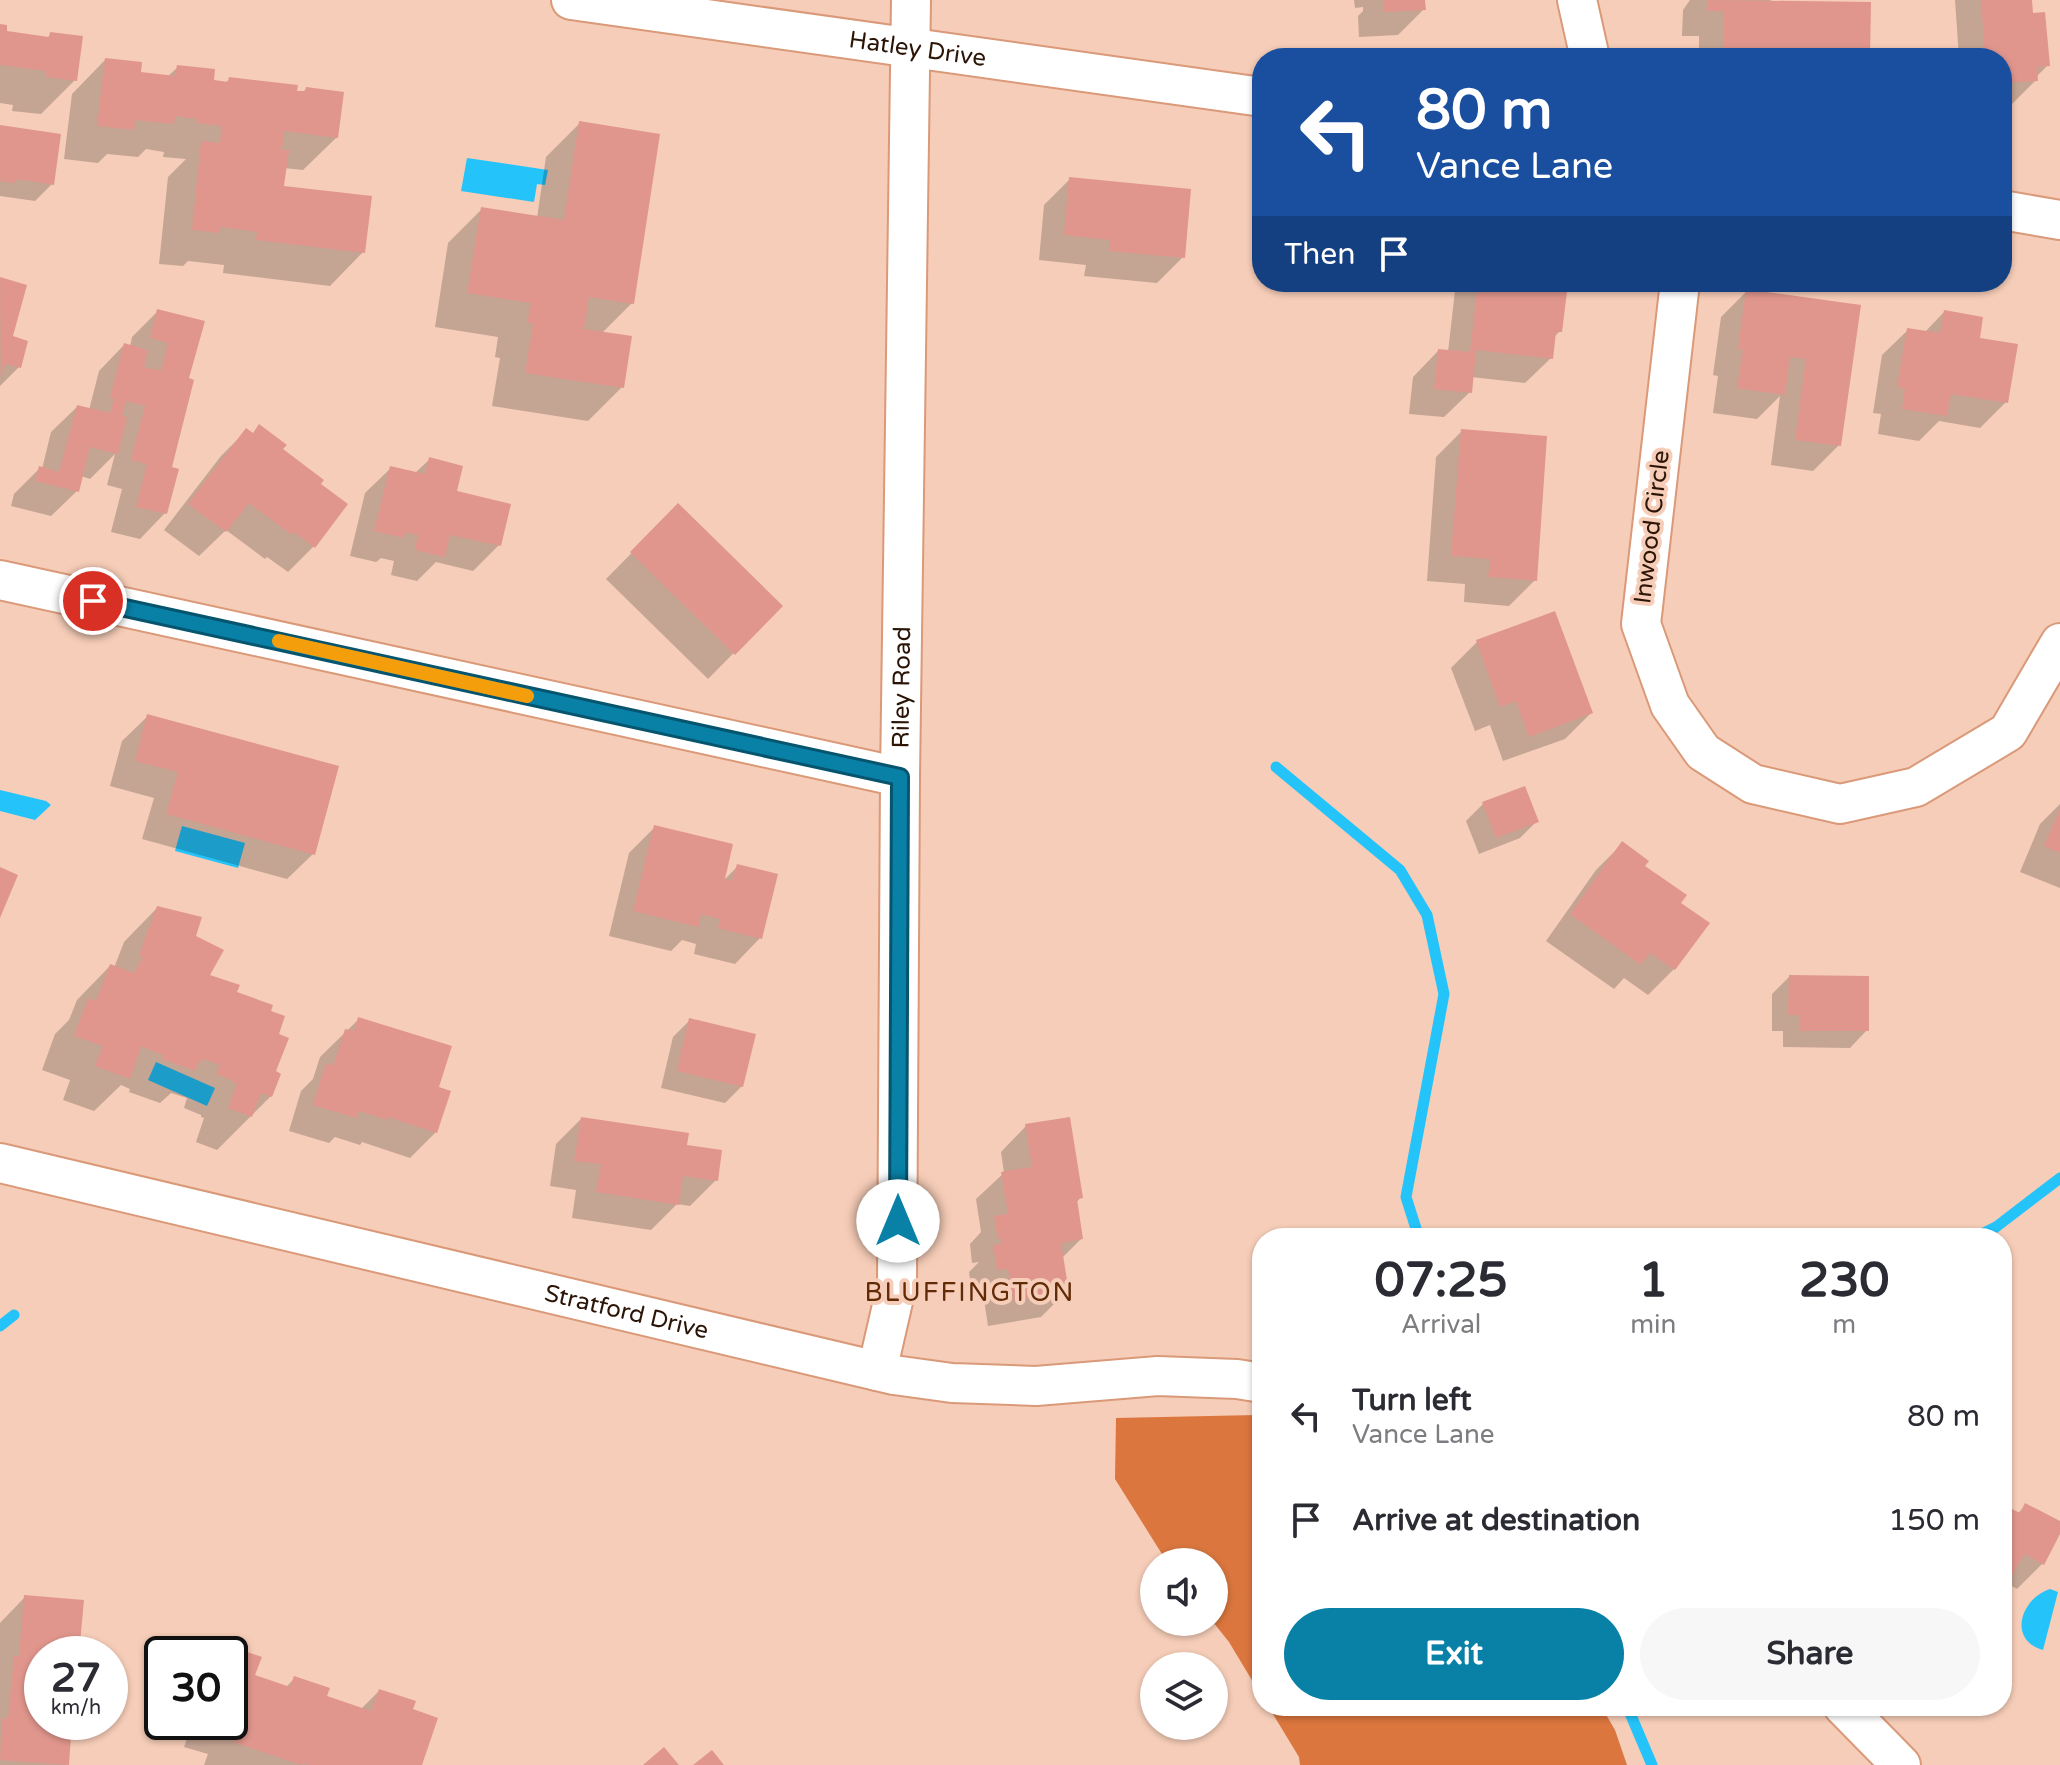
<!DOCTYPE html>
<html lang="en">
<head>
<meta charset="utf-8">
<style>
	:root { --surface:#fff; --page:#f7f7f7; --text:#2b2b33; --muted:#7c7c81; --accent:#0981a7 }
	body { margin:0; font-family:"Varela Round",sans-serif; background:var(--page); color:var(--text); height:100vh; display:flex; flex-direction:column; font-size:30px; white-space:nowrap }
	* { box-sizing:border-box; margin:0 }
	p { font-size:26px; color:var(--muted) }
	.icon { flex:none; width:44px; height:44px; fill:none; stroke:currentColor; stroke-width:2; stroke-linecap:round; stroke-linejoin:round }
	.map { position:relative; flex:1; overflow:hidden }
	.drawer { position:absolute; left:1252px; top:1228px; width:760px; height:488px; display:flex; flex-direction:column; background:var(--surface); border-radius:32px; box-shadow:0 2px 6px #0004 }
	.drawer>* { flex:none }
	.banner { position:absolute; left:1252px; top:48px; width:760px; height:244px; border-radius:32px; box-shadow:0 2px 6px #0004; background:#1a4fa0; color:#fff; overflow:hidden }
	.controls { position:absolute; left:1140px; top:1548px; display:grid; gap:16px }
	.controls a { display:grid; place-items:center; width:88px; height:88px; border-radius:50%; background:var(--surface); box-shadow:0 2px 6px #0004; font-size:40px }
	.speed { position:absolute; left:24px; top:1636px; display:flex; gap:16px; font-size:40px; font-weight:700; text-align:center }
	.speed>* { display:grid; place-content:center; width:104px; height:104px; border-radius:50%; background:var(--surface); box-shadow:0 2px 6px #0004; line-height:1 }
	.speed small { font-size:20px; font-weight:400 }
	.speed .limit { border:4px solid #111; border-radius:12px; background:#fff; color:#111 }
	.pin { position:absolute; display:grid; place-items:center; width:68px; height:68px; color:#fff; margin:-34px; border:4px solid #fff; border-radius:50%; box-shadow:0 2px 8px #0007 }
	.me { position:absolute; width:88px; margin:-44px; rotate:0deg; stroke-linejoin:round; filter:drop-shadow(0 0 6px #0008) }
	.turn { display:flex; align-items:center; gap:28px; height:168px; padding:0 32px; font-size:36px }
	.turn .icon { width:104px; height:104px; stroke-width:2.5 }
	.turn b { display:block; font-size:56px; line-height:68px }
	.then { display:flex; align-items:center; height:76px; padding:0 32px; background:#0003; gap:16px; font-size:30px }
	.eta { display:flex; justify-content:space-evenly; align-items:center; height:136px; text-align:center }
	.eta b { font-size:48px; font-weight:700; line-height:56px }
	.button { display:flex; gap:16px; margin-top:auto; padding:16px 32px }
	.button a { flex:1; height:92px; border-radius:48px; background:var(--accent); color:#fff; font-size:32px; font-weight:700; line-height:92px; text-align:center }
	.button a+a { background:var(--page); color:var(--text) }
	ul { padding:0; list-style:none }
	li { display:flex; align-items:center; gap:24px; height:104px; padding:0 32px }
	li div { flex:1 }
	li b { display:block; font-size:30px }
	li em { font-style:normal }
	.map>svg:first-child { display:block }
</style>
</head>
<body>
<div class="map">
<svg width="2060" height="1765" viewBox="0 0 2060 1765">
	<rect width="100%" height="100%" fill="#f6cdb8"/>
	<g fill="#da763e">
		<polygon points="1256,1415 1262,1417 1262,1697 1229,1642 1213,1622 1214,1562 1167,1562 1115,1479 1116,1418"/>
		<polygon points="1268,1706 1601,1706 1615,1730 1627,1765 1300,1765 1299,1757"/>
	</g>
	<g fill="#24c4fa">
		<polygon points="467,158 548,170 545,185 537,184 534,202 461,191"/>
		<polygon points="0,790 46,801 51,805 35,820 0,811"/>
		<polygon points="182,826 245,843 238,868 175,851"/>
		<polygon points="156,1062 215,1088 207,1106 148,1080"/>
		<path d="M2050,1589L2058,1592L2043,1650C2007,1640 2021,1598 2050,1589Z"/>
	</g>
	<g fill="#0003">
		<polygon points="1354,0 1423,0 1424,9 1398,35 1359,37 1358,16 1363,11 1363,7 1355,8"/>
		<polygon points="1690,0 1770,0 1868,58 1699,58 1699,36 1682,36 1683,10"/>
		<polygon points="1955,0 2030,0 2031,16 2048,65 2036,77 2036,80 2010,106 2002,106 2002,58 1959,58"/>
		<polygon points="0,26 4,33 46,39 51,34 75,80 41,114 12,111 13,105 0,103"/>
		<polygon points="105,60 139,74 167,77 178,67 212,82 225,83 230,79 294,93 302,93 306,89 337,137 303,170 284,168 282,188 363,252 330,286 223,273 224,265 188,261 183,266 159,264 168,177 186,159 163,157 164,152 146,149 138,157 107,154 98,163 64,159 72,94"/>
		<polygon points="580,123 632,303 602,333 622,387 588,421 492,406 500,358 495,357 498,337 435,327 448,243 481,210 537,218 546,157"/>
		<polygon points="0,127 52,184 35,201 0,196"/>
		<polygon points="1070,179 1183,257 1157,283 1084,276 1086,265 1039,260 1044,205"/>
		<polygon points="0,279 25,286 11,338 19,367 0,386"/>
		<polygon points="1456,282 1559,282 1560,331 1553,338 1551,358 1525,383 1471,377 1470,392 1444,417 1409,414 1413,377 1438,351 1448,352"/>
		<polygon points="1747,291 1858,307 1839,445 1813,471 1771,465 1780,396 1757,419 1713,413 1718,376 1713,375 1721,317"/>
		<polygon points="158,311 186,380 169,468 165,513 140,539 111,532 122,489 107,485 115,454 90,479 81,476 77,491 51,516 11,506 14,494 40,468 42,469 51,432 77,407 89,410 99,371 124,345 130,347 132,337"/>
		<polygon points="1944,312 1977,340 2006,402 1980,428 1939,421 1919,441 1878,434 1881,414 1873,413 1882,355 1908,330 1925,332"/>
		<polygon points="247,430 281,450 318,484 345,505 313,547 288,572 267,557 265,559 226,530 199,556 164,530 221,456"/>
		<polygon points="1462,431 1535,580 1509,606 1464,602 1465,584 1427,581 1436,457"/>
		<polygon points="430,459 499,545 473,571 436,562 417,581 391,575 394,561 381,558 376,562 350,556 365,493 391,468 415,473"/>
		<polygon points="678,506 780,606 708,679 606,579"/>
		<polygon points="1554,613 1591,713 1565,739 1503,761 1490,725 1475,731 1451,668 1477,642"/>
		<polygon points="148,716 313,854 287,879 142,839 154,798 110,786 122,741"/>
		<polygon points="1483,804 1537,821 1520,838 1479,854 1466,821"/>
		<polygon points="2060,804 2060,888 2020,872 2040,824"/>
		<polygon points="655,827 722,882 738,866 760,938 735,964 694,954 696,944 682,940 671,951 609,936 629,853"/>
		<polygon points="1622,844 1679,903 1707,923 1674,969 1648,995 1624,978 1614,989 1546,941 1596,870"/>
		<polygon points="157,908 193,937 208,976 268,1012 276,1035 271,1096 217,1150 196,1142 204,1118 201,1117 201,1115 184,1108 187,1098 171,1093 160,1103 129,1092 130,1089 121,1085 94,1111 63,1100 70,1080 42,1070 55,1034 69,1020 77,1000 110,966 114,968 124,942"/>
		<polygon points="1789,977 1867,1030 1850,1048 1783,1047 1783,1031 1772,1031 1772,994"/>
		<polygon points="359,1019 437,1089 436,1132 410,1158 362,1142 360,1145 335,1137 329,1143 289,1131 301,1091 313,1079 320,1057"/>
		<polygon points="690,1020 742,1086 725,1103 661,1088 673,1037"/>
		<polygon points="581,1119 685,1147 716,1180 690,1206 677,1204 651,1230 572,1218 576,1190 550,1186 556,1144"/>
		<polygon points="1026,1126 1081,1197 1076,1203 1081,1239 1061,1259 1066,1292 1041,1317 988,1326 983,1293 972,1294 969,1272 979,1262 972,1263 970,1244 981,1232 976,1199 1004,1173 1001,1152"/>
		<polygon points="2026,1505 2060,1523 2060,1530 2043,1563 2017,1589 2006,1583 2002,1591 2002,1506 2017,1514"/>
		<polygon points="25,1597 77,1654 42,1654 42,1722 70,1722 66,1765 0,1765 0,1623"/>
		<polygon points="223,1646 253,1676 286,1687 295,1678 325,1697 361,1709 379,1691 410,1710 420,1765 204,1765 208,1754 184,1747 191,1727 176,1722 230,1722 230,1654 215,1654"/>
	</g>
	<g fill="none" stroke-linecap="round" stroke-linejoin="round">
		<g stroke="#24c4fa" stroke-width="11">
			<polyline points="1276,767 1400,870 1427,915 1444,994 1406,1197 1419,1238"/>
			<polyline points="1974,1238 1996,1227 2060,1178"/>
			<polyline points="0,1326 14,1315"/>
			<polyline points="1627,1706 1652,1765"/>
		</g>
	</g>
	<g fill="#e0968d">
		<polygon points="1384,0 1425,0 1426,10 1384,12"/>
		<polygon points="1707,0 1871,2 1870,58 1723,58 1724,11 1707,11"/>
		<polygon points="1981,0 2032,0 2033,13 2045,12 2050,66 2037,67 2038,81 2002,83 2002,58 1985,58"/>
		<polygon points="0,24 7,25 7,31 49,37 50,32 83,36 77,81 45,77 46,71 0,65"/>
		<polygon points="105,58 142,62 141,72 175,76 177,65 215,69 214,80 228,82 229,77 298,85 297,91 305,91 306,87 344,92 338,138 284,131 282,150 289,150 284,186 372,196 365,253 256,240 257,232 220,227 219,233 192,230 201,141 220,143 222,126 196,123 197,119 175,116 174,124 135,120 134,130 97,126"/>
		<polygon points="579,121 660,134 634,304 589,297 584,329 632,336 624,388 525,373 533,324 527,323 531,303 467,293 481,207 564,220"/>
		<polygon points="0,125 61,134 54,185 24,180 16,180 15,183 0,181"/>
		<polygon points="1069,177 1191,189 1185,258 1109,251 1110,240 1064,235"/>
		<polygon points="0,277 27,285 13,336 28,341 21,368 5,364 1,380"/>
		<polygon points="1478,282 1561,282 1568,284 1562,332 1556,332 1553,359 1476,350 1472,393 1434,389 1438,349 1470,352"/>
		<polygon points="1746,289 1861,305 1841,446 1795,440 1806,359 1790,357 1785,395 1737,388 1743,350 1738,349"/>
		<polygon points="157,309 205,321 189,378 194,380 172,467 179,469 167,514 136,507 147,464 131,460 145,406 126,401 122,416 127,417 118,454 90,447 79,492 35,481 39,466 59,472 77,405 110,413 114,399 110,398 124,343 148,350 144,367 161,371 168,343 150,338"/>
		<polygon points="1944,310 1983,317 1980,338 2018,344 2008,403 1951,394 1947,416 1902,409 1905,389 1897,387 1907,328 1940,333"/>
		<polygon points="259,424 287,445 283,449 324,480 321,484 348,504 315,548 294,532 292,535 249,503 226,532 188,504 246,428 253,433"/>
		<polygon points="1461,429 1547,436 1537,581 1488,577 1490,559 1451,556"/>
		<polygon points="429,457 463,466 457,491 511,504 501,546 450,535 445,557 415,550 418,535 405,532 404,538 374,531 390,466 425,474"/>
		<polygon points="678,503 783,606 735,655 630,552"/>
		<polygon points="1555,611 1593,713 1529,737 1516,701 1500,707 1476,640"/>
		<polygon points="147,714 339,766 315,855 166,814 178,772 135,761"/>
		<polygon points="1525,786 1539,822 1496,838 1482,802"/>
		<polygon points="2060,809 2060,853 2044,846"/>
		<polygon points="654,825 733,844 725,879 732,881 737,864 778,874 762,939 718,928 720,919 701,914 699,927 633,911"/>
		<polygon points="1622,841 1649,861 1645,866 1687,895 1681,903 1710,923 1675,970 1650,953 1641,965 1570,914"/>
		<polygon points="0,867 18,875 0,918"/>
		<polygon points="157,906 202,917 196,936 224,950 210,975 240,985 237,992 273,1005 271,1011 285,1016 279,1034 289,1038 276,1071 281,1074 272,1097 261,1093 252,1117 228,1108 237,1084 233,1083 234,1081 216,1074 220,1065 204,1059 203,1062 200,1060 195,1071 162,1059 163,1055 141,1046 130,1079 95,1066 103,1046 74,1036 88,998 96,1001 110,964 134,973 143,957 139,955"/>
		<polygon points="1789,975 1869,976 1869,1031 1799,1031 1799,1015 1788,1015"/>
		<polygon points="358,1017 452,1046 439,1087 451,1091 437,1133 388,1117 387,1120 359,1111 356,1118 313,1105 326,1063 333,1066 345,1029 354,1031"/>
		<polygon points="689,1018 756,1034 743,1087 677,1071"/>
		<polygon points="581,1117 689,1133 687,1145 722,1150 718,1181 683,1176 679,1205 596,1192 601,1164 574,1161"/>
		<polygon points="1070,1117 1083,1198 1077,1199 1083,1239 1061,1243 1069,1292 1014,1301 1008,1269 997,1270 993,1245 1002,1243 1001,1238 998,1239 994,1216 1008,1214 1001,1172 1032,1167 1025,1124"/>
		<polygon points="2025,1503 2060,1521 2060,1534 2044,1565 2024,1554 2002,1595 2002,1504 2020,1513"/>
		<polygon points="24,1595 84,1600 79,1654 42,1654 42,1722 72,1722 69,1765 0,1760 2,1718 8,1719 14,1656 19,1656"/>
		<polygon points="223,1644 262,1657 255,1675 290,1687 294,1676 330,1688 327,1696 371,1711 379,1689 416,1701 413,1709 438,1718 422,1765 309,1765 303,1763 301,1765 233,1742 240,1721 230,1717 230,1654 219,1654"/>
		<polygon points="664,1747 679,1765 643,1765"/>
		<polygon points="712,1750 724,1765 693,1765"/>
	</g>
	<g fill="none" stroke-linecap="round" stroke-linejoin="round">
		<defs>
			<g id="minor">
				<path id="s1" d="M571,0L1262,97"/>
				<polyline points="1577,0 1590,58"/>
				<polyline points="2002,210 2060,220"/>
				<polyline points="1680,282 1641,624 1670,705 1703,752 1753,784 1840,804 1916,787 2008,732 2060,643"/>
				<polyline points="0,580 900,777"/>
				<path id="s2" d="M0,1163L894,1375L952,1383L1036,1386L1158,1376L1237,1379L1262,1383"/>
				<path id="s3" d="M877,1371L897,1284L900,777L911,0"/>
				<polyline points="1843,1706 1901,1765"/>
			</g>
		</defs>
		<use href="#minor" stroke="#da9978" stroke-width="42"/>
		<use href="#minor" stroke="#fff" stroke-width="38"/>
	</g>
	<g fill="none" stroke-linecap="round" stroke-linejoin="round">
		<defs>
			<polyline id="route" points="93,601 900,777 898,1221"/>
		</defs>
		<use href="#route" stroke="#06546d" stroke-width="20"/>
		<use href="#route" stroke="#0981a7" stroke-width="14"/>
		<polyline stroke="#f59e0b" stroke-width="14" points="279,641 527,696"/>
	</g>
	<g text-anchor="middle" dominant-baseline="central" stroke-width="8" stroke-linejoin="round" paint-order="stroke">
		<g font-size="24" fill="#2c1407" stroke="#f6cdb8">
			<text stroke="none"><textPath href="#s1" startOffset="350">Hatley Drive</textPath></text>
			<text transform="translate(1652 527) rotate(-83)">Inwood Circle</text>
			<text stroke="none"><textPath href="#s3" startOffset="686">Riley Road</textPath></text>
			<text stroke="none"><textPath href="#s2" startOffset="644">Stratford Drive</textPath></text>
		</g>
		<g font-size="26" letter-spacing="2" fill="#612b08" stroke="#f6cdb8">
			<text x="970" y="1292">BLUFFINGTON</text>
		</g>
	</g>
</svg>
<div class="controls">
<a><svg class="icon" aria-label="sound" viewBox="0 0 24 24"><path d="M4 9h4l5-4v14l-5-4H4zM17 9q2 3 0 6"/></svg></a>
<a><svg class="icon" aria-label="layers" viewBox="0 0 24 24"><path d="M12 4l9 5-9 5-9-5zM3 14l9 5 9-5"/></svg></a>
</div>
<div class="speed"><div>27<small>km/h</small></div><div class="limit">30</div></div>
<div class="pin" style="left:93px;top:601px;background:#d93025"><svg class="icon" aria-label="arrive" viewBox="0 0 24 24"><path d="M6 21V4h12l-3 4 3 4H6"/></svg></div>
<svg class="me" style="left:898px;top:1221px" viewBox="-20 -20 40 40"><circle r="19" fill="#fff"/><path d="M0-13L10 11 0 6-10 11z" fill="#0981a7"/></svg>
<div class="banner">
<div class="turn"><svg class="icon" aria-label="left" viewBox="0 0 24 24"><path d="M17 20v-9H6M10 6l-5 5 5 5"/></svg><div><b>80 m</b>Vance Lane</div></div>
<div class="then">Then<svg class="icon" aria-label="arrive" viewBox="0 0 24 24"><path d="M6 21V4h12l-3 4 3 4H6"/></svg></div>
</div>
<section class="drawer">
<div class="eta">
<div><b>07:25</b><p>Arrival</p></div>
<div><b>1</b><p>min</p></div>
<div><b>230</b><p>m</p></div>
</div>
<ul>
<li><svg class="icon" aria-label="left" viewBox="0 0 24 24"><path d="M17 20v-9H6M10 6l-5 5 5 5"/></svg><div><b>Turn left</b><p>Vance Lane</p></div><em>80 m</em></li>
<li><svg class="icon" aria-label="arrive" viewBox="0 0 24 24"><path d="M6 21V4h12l-3 4 3 4H6"/></svg><div><b>Arrive at destination</b></div><em>150 m</em></li>
</ul>
<div class="button"><a>Exit</a><a>Share</a></div>
</section>
</div>
</body>
</html>
